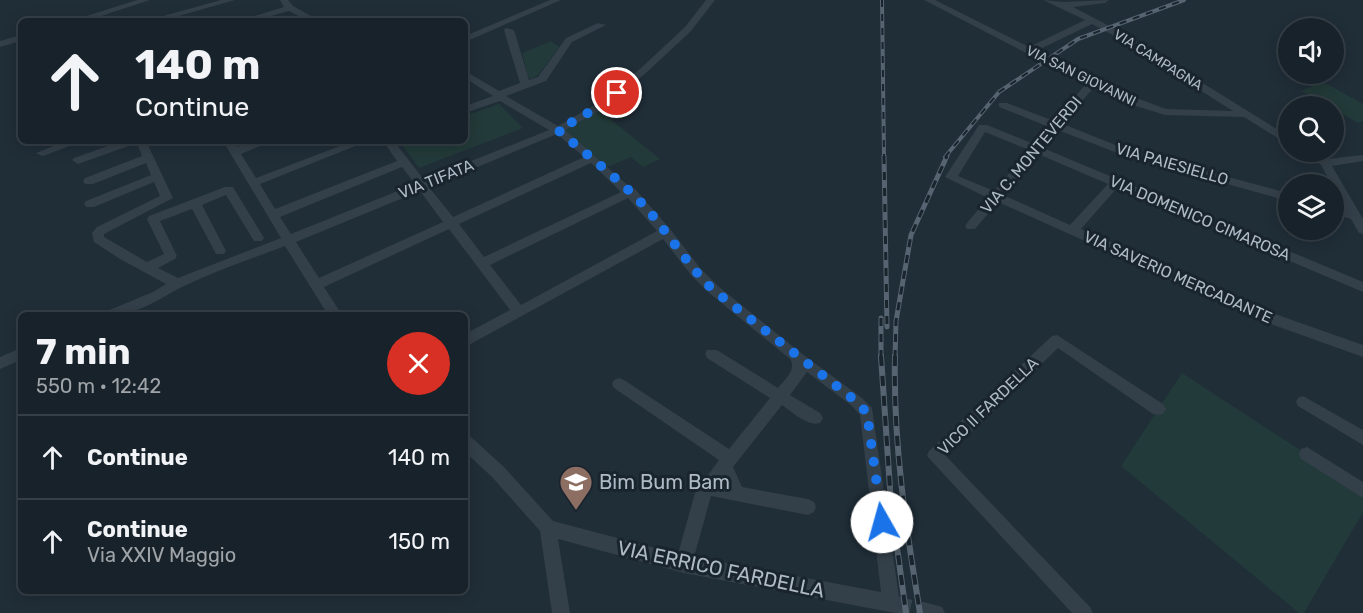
<!DOCTYPE html>
<html lang="en">
<head>
<meta charset="utf-8">
<style>
	:root { --surface:#18222a; --page:#252f36; --text:#f1f3f6; --muted:#9fa4a8; --line:#363f47 }
	body { margin:0; font-family:Rubik,sans-serif; background:var(--page); color:var(--text); height:100vh; display:flex; flex-direction:column; font-size:22px; white-space:nowrap }
	* { box-sizing:border-box; margin:0 }
	p { font-size:20px; color:var(--muted) }
	.icon { flex:none; width:33px; height:33px; fill:none; stroke:currentColor; stroke-width:2; stroke-linecap:round; stroke-linejoin:round }
	.map { position:relative; flex:1; overflow:hidden }
	.panel { position:absolute; left:18px; top:312px; width:450px; height:282px; display:flex; flex-direction:column; background:var(--surface); border-radius:9px; box-shadow:0 3px 15px #0003,0 0 0 2px var(--line) }
	.panel>* { flex:none }
	.hud { position:absolute; left:18px; top:18px; width:450px; height:126px; border-radius:9px; box-shadow:0 3px 15px #0003,0 0 0 2px var(--line); background:#18222a; color:var(--text); overflow:hidden }
	.buttons { position:absolute; left:1278px; top:18px; display:grid; gap:12px }
	.buttons a { display:grid; place-items:center; width:66px; height:66px; border-radius:50%; background:var(--surface); box-shadow:0 3px 15px #0003,0 0 0 2px var(--line); font-size:30px }
	.pin { position:absolute; display:grid; place-items:center; width:51px; height:51px; color:#fff; margin:-26px; border:3px solid #fff; border-radius:50%; box-shadow:0 2px 6px #0007 }
	.me { position:absolute; width:66px; margin:-33px; rotate:353deg; stroke-linejoin:round; filter:drop-shadow(0 0 4px #0008) }
	.turn { display:flex; align-items:center; gap:21px; height:126px; padding:0 18px; font-size:27px }
	.turn .icon { width:78px; height:78px; stroke-width:2.5 }
	.turn b { display:block; font-size:42px; line-height:51px }
	.round { display:grid; place-items:center; flex:none; width:63px; height:63px; border-radius:32px; background:var(--page) }
	.head { display:flex; align-items:center; justify-content:space-between; height:102px; padding:0 18px }
	h1 { font-size:36px; font-weight:700; line-height:45px }
	ul { padding:0; list-style:none }
	li { display:flex; align-items:center; gap:18px; height:84px; padding:0 18px; border-top:2px solid var(--line) }
	li div { flex:1 }
	li b { display:block; font-size:22px }
	li em { font-style:normal }
	.map>svg:first-child { display:block }
</style>
</head>
<body>
<div class="map">
<svg width="1363" height="613" viewBox="0 0 1363 613">
	<rect width="100%" height="100%" fill="#202e38"/>
	<g fill="#223a39">
		<polygon points="551,41 559,47 539,74 532,79 528,77 522,53"/>
		<polygon points="1323,82 1363,104 1363,121 1358,123 1334,109 1334,106 1329,106 1301,91"/>
		<polygon points="499,104 523,128 419,168 399,141 465,141 465,116"/>
		<polygon points="599,110 660,159 643,167 631,157 608,167 563,130"/>
		<polygon points="1182,373 1363,491 1363,512 1304,613 1299,613 1121,466"/>
	</g>
	<g fill="none" stroke-linecap="round" stroke-linejoin="round">
		<polyline stroke="#35434d" stroke-width="16" stroke-dasharray="16 8" stroke-linecap="butt" points="895,604 924,611"/>
		<g fill="#333f49" fill-rule="evenodd">
			<polygon points="137,0 150,0 86,21 71,21"/>
			<polygon points="221,0 235,0 161,21 149,20"/>
			<polygon points="280,0 288,0 293,6 320,21 308,21 289,11 253,21 238,21 284,7"/>
			<polygon points="550,0 561,0 465,42 465,36"/>
			<path d="M706,0H715L691,31L647,72L608,106L565,130L631,188L635,189L670,229L701,269L718,286L801,353L862,398L872,408L899,597L904,604L901,610L895,613L684,573L558,539L570,613H552L540,531L492,477L465,452V435L471,437L504,467L553,521L678,554L695,493L719,460L614,388L612,384L614,380L619,378L624,380L729,449L770,398L707,358L705,354L707,350H717L778,388C785,379 797,370 790,359L708,292L691,275L663,239L465,347V334L510,310L449,229L324,287L342,315H328L285,246C251,259 215,271 182,287C153,302 139,315 105,315L107,311L153,292L166,284L120,259L94,242L92,233L97,227L160,196L154,182L94,207H86L84,204L86,201L151,175L146,163L93,184H85L83,181L85,178L142,156L137,143L78,164L72,160L74,158L122,141H146L173,198L104,234V237L147,262L164,254L147,219L149,216L225,187H233L264,238L262,241H254L226,195L202,205L226,251L224,254H216L192,209L160,221L177,256L175,259L158,268L178,278L281,238L223,141H233L237,147L256,141H272L241,154L256,178L353,141H368L260,184L275,209L397,161L383,141H394L424,180L549,130L500,101L465,113V106L493,96L465,78V71L499,91L520,83L504,30L506,28L514,30L529,80L538,77L566,38L598,23L606,25L572,42L546,81L506,96L558,126L600,102L641,68L685,27ZM557,134L584,157L453,217L429,187ZM591,163L621,192L484,257L459,224ZM402,167L415,184L291,234L280,217ZM420,191L443,222L319,278L296,242ZM628,198L657,231L521,305L490,265ZM807,372L852,406L860,415L881,592L694,557L711,496L808,515L814,512L816,507L814,502L808,499L742,487L733,467L782,405C792,412 808,427 820,423L823,418L820,413L790,395Z"/>
			<path d="M924,0H935L1029,47L1085,20L1043,0L1063,2L1109,0L1105,3L1073,7L1117,30L1288,136V143L1284,142L1244,117L1165,115L1136,106L1093,88L1063,124L1128,150L1288,193V201L1120,154L1058,130L1043,148L1363,282V292L1117,188L1081,229L1275,314L1363,345V357L1265,322L998,202L975,229H967L965,226L967,223L988,198L945,177L979,125H987L1034,144L1049,127L999,107V103H1007L1054,121L1086,84ZM1092,24L1111,34L1233,111L1166,109L1107,87L1036,51ZM985,132L1029,150L994,191L958,176ZM1038,154L1108,184L1070,225L1003,195Z"/>
			<polygon points="21,35 21,41 0,47 0,41"/>
			<polygon points="66,141 82,141 46,155 42,156 36,153"/>
			<polygon points="1302,152 1314,152 1327,159 1363,155 1363,161 1332,166 1363,219 1363,234 1359,233 1351,219 1334,214 1334,206 1345,209 1334,184 1331,184 1321,165"/>
			<polygon points="1057,335 1163,404 1166,409 1163,414 1158,415 1153,414 1058,348 946,456 1090,607 1093,613 1072,613 927,456 929,451 1052,336"/>
			<polygon points="21,348 21,360 0,369 0,357"/>
			<polygon points="1303,396 1363,430 1363,445 1298,406 1296,402 1298,398"/>
			<polygon points="1307,447 1363,482 1363,498 1301,459 1299,454 1301,449"/>
			<polygon points="924,602 942,607 945,613 916,613 918,605"/>
		</g>
		<defs>
			<g id="rail-far2">
				<polyline points="882,0 884,157"/>
				<polyline points="945,157 999,92 1078,39 1184,0"/>
			</g>
			<g id="rail-far1">
				<polyline points="884,156 887,327"/>
				<polyline points="881,318 881,358"/>
				<polyline points="895,358 896,321 911,235 947,156"/>
			</g>
			<g id="rail">
				<polyline points="881,356 891,503 906,613"/>
				<path d="M895,356C893,444 906,527 920,613"/>
			</g>
		</defs>
		<use href="#rail-far2" stroke="#556470" stroke-width="4"/>
		<use href="#rail-far1" stroke="#556470" stroke-width="5"/>
		<use href="#rail" stroke="#556470" stroke-width="6"/>
		<use href="#rail-far2" stroke="#19242d" stroke-width="2" stroke-dasharray="7" stroke-linecap="butt"/>
		<use href="#rail-far1" stroke="#19242d" stroke-width="3" stroke-dasharray="8" stroke-linecap="butt"/>
		<use href="#rail" stroke="#19242d" stroke-width="4" stroke-dasharray="10" stroke-linecap="butt"/>
	</g>
	<g fill="none" stroke-linecap="round" stroke-linejoin="round">
		<path stroke="#1a73e8" stroke-width="10" stroke-dasharray="0 18" d="M617,93L604,104L558,130C588,156 621,180 648,210C670,236 688,265 712,289L857,402L867,413L882,522"/>
	</g>
	<defs>
		<symbol id="school-pin" viewBox="-11 -11 22 30"><path d="M0 17L-7.5 6A9.5 9.5 0 1 1 7.5 6Z" fill="#8d6e63" stroke="#19242d"/><path d="M0-5L7-2L0 1L-7-2ZM-4 1L0 2.5L4 1V4Q0 6-4 4Z" fill="#fff"/></symbol>
	</defs>
	<g fill-rule="evenodd">
		<use href="#school-pin" x="557" y="463" width="38" height="52"/>
	</g>
	<g text-anchor="middle" dominant-baseline="central" stroke-width="6" stroke-linejoin="round" paint-order="stroke">
		<g font-size="14" fill="#aebac6" stroke="#19242d">
			<text transform="translate(1158 60) rotate(32)">VIA CAMPAGNA</text>
			<text transform="translate(1081 76) rotate(26)">VIA SAN GIOVANNI</text>
		</g>
		<g font-size="16" fill="#aebac6" stroke="#19242d">
			<text transform="translate(1031 155) rotate(-50)">VIA C. MONTEVERDI</text>
			<text transform="translate(1172 164) rotate(16)">VIA PAIESIELLO</text>
			<text transform="translate(436 179) rotate(-22)">VIA TIFATA</text>
			<text transform="translate(1200 218) rotate(23)">VIA DOMENICO CIMAROSA</text>
			<text transform="translate(1178 277) rotate(24)">VIA SAVERIO MERCADANTE</text>
			<text transform="translate(988 406) rotate(-44)">VICO II FARDELLA</text>
		</g>
		<g font-size="20" fill="#aebac6" stroke="#19242d" text-anchor="start">
			<text x="599" y="482">Bim Bum Bam</text>
		</g>
		<g font-size="20" fill="#aebac6" stroke="#19242d">
			<text transform="translate(721 569) rotate(12)">VIA ERRICO FARDELLA</text>
		</g>
	</g>
</svg>
<div class="buttons">
<a><svg class="icon" aria-label="sound" viewBox="0 0 24 24"><path d="M4 9h4l5-4v14l-5-4H4zM17 9q2 3 0 6"/></svg></a>
<a><svg class="icon" aria-label="search" viewBox="0 0 24 24"><circle cx="10" cy="10" r="6"/><path d="M15 15l6 6"/></svg></a>
<a><svg class="icon" aria-label="layers" viewBox="0 0 24 24"><path d="M12 4l9 5-9 5-9-5zM3 14l9 5 9-5"/></svg></a>
</div>
<div class="pin" style="left:617px;top:93px;background:#d93025"><svg class="icon" aria-label="arrive" viewBox="0 0 24 24"><path d="M6 21V4h12l-3 4 3 4H6"/></svg></div>
<svg class="me" style="left:882px;top:522px" viewBox="-20 -20 40 40"><circle r="19" fill="#fff"/><path d="M0-13L10 11 0 6-10 11z" fill="#1a73e8"/></svg>
<div class="hud">
<div class="turn"><svg class="icon" aria-label="ahead" viewBox="0 0 24 24"><path d="M12 20V5M6 11l6-6 6 6"/></svg><div><b>140 m</b>Continue</div></div>
</div>
<section class="panel">
<div class="head"><div><h1>7 min</h1><p>550 m · 12:42</p></div><a class="round" style="background:#d93025;color:#fff"><svg class="icon" aria-label="close" viewBox="0 0 24 24"><path d="M6 6l12 12M18 6L6 18"/></svg></a></div>
<ul>
<li><svg class="icon" aria-label="ahead" viewBox="0 0 24 24"><path d="M12 20V5M6 11l6-6 6 6"/></svg><div><b>Continue</b></div><em>140 m</em></li>
<li><svg class="icon" aria-label="ahead" viewBox="0 0 24 24"><path d="M12 20V5M6 11l6-6 6 6"/></svg><div><b>Continue</b><p>Via XXIV Maggio</p></div><em>150 m</em></li>
</ul>
</section>
</div>
</body>
</html>
